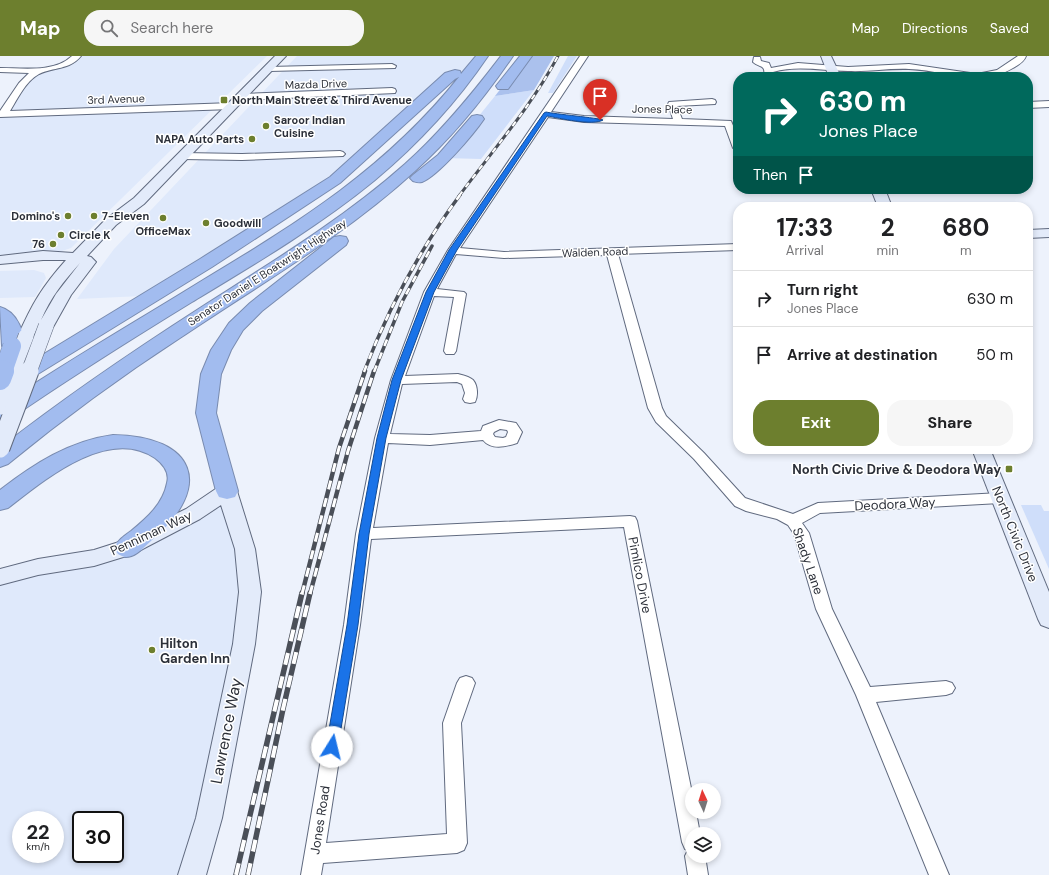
<!DOCTYPE html>
<html lang="en">
<head>
<meta charset="utf-8">
<style>
	:root { --surface:#fff; --page:#f6f6f6; --text:#202124; --muted:#757577; --line:#e0e0e0; --accent:#6d7f2e }
	body { margin:0; font-family:"DM Sans",sans-serif; background:var(--page); color:var(--text); height:100vh; display:flex; flex-direction:column; font-size:15px; white-space:nowrap }
	* { box-sizing:border-box; margin:0 }
	p { font-size:13px; color:var(--muted) }
	.icon { flex:none; width:22px; height:22px; fill:none; stroke:currentColor; stroke-width:2; stroke-linecap:round; stroke-linejoin:round }
	.map { position:relative; flex:1; overflow:hidden }
	.details { position:absolute; left:733px; top:146px; width:300px; height:252px; display:flex; flex-direction:column; background:var(--surface); border-radius:16px; box-shadow:0 2px 6px #0003 }
	.details>* { flex:none }
	.banner { position:absolute; left:733px; top:16px; width:300px; height:122px; border-radius:16px; box-shadow:0 2px 6px #0003; background:#00695c; color:#fff; overflow:hidden }
	.needle { width:26px; rotate:356deg }
	.buttons { position:absolute; left:685px; top:727px; display:grid; gap:8px }
	.buttons a { display:grid; place-items:center; width:36px; height:36px; border-radius:50%; background:var(--surface); box-shadow:0 2px 6px #0003; font-size:20px }
	.speed { position:absolute; left:12px; top:755px; display:flex; gap:8px; font-size:20px; font-weight:700; text-align:center }
	.speed>* { display:grid; place-content:center; width:52px; height:52px; border-radius:50%; background:var(--surface); box-shadow:0 2px 6px #0003; line-height:1 }
	.speed small { font-size:10px; font-weight:400 }
	.speed .limit { border:2px solid #111; border-radius:6px; background:#fff; color:#111 }
	.pin { position:absolute; display:grid; place-items:center; width:34px; height:34px; color:#fff; margin:-41px -17px; border-radius:50% 50% 50% 0; rotate:-45deg; box-shadow:0 0 4px #0007 }
	.pin .icon { rotate:45deg }
	.me { position:absolute; width:44px; margin:-22px; rotate:9deg; stroke-linejoin:round; filter:drop-shadow(0 0 3px #0008) }
	.turn { display:flex; align-items:center; gap:14px; height:84px; padding:0 20px; font-size:18px }
	.turn .icon { width:52px; height:52px; stroke-width:2.5 }
	.turn b { display:block; font-size:28px; line-height:34px }
	.then { display:flex; align-items:center; height:38px; padding:0 20px; background:#0003; gap:8px; font-size:15px }
	.eta { display:flex; justify-content:space-evenly; align-items:center; height:68px; text-align:center }
	.eta b { font-size:24px; font-weight:700; line-height:28px }
	.primary-button { display:flex; gap:8px; margin-top:auto; padding:8px 20px }
	.primary-button a { flex:1; height:46px; border-radius:16px; background:var(--accent); color:#fff; font-size:16px; font-weight:700; line-height:46px; text-align:center }
	.primary-button a+a { background:var(--page); color:var(--text) }
	ul { padding:0; list-style:none }
	li { display:flex; align-items:center; gap:12px; height:56px; padding:0 20px; border-top:1px solid var(--line) }
	li div { flex:1 }
	li b { display:block; font-size:15px }
	li em { font-style:normal }
	header { display:flex; align-items:center; gap:24px; box-sizing:border-box; height:56px; padding:0 20px; background:var(--accent); color:#fff }
	header strong { font-size:19px }
	nav { display:flex; gap:22px; margin-inline-start:auto; font-size:14px }
	.search { width:280px; height:36px; background:var(--page); display:flex; align-items:center; gap:10px; box-sizing:border-box; padding:0 14px; border-radius:16px; color:var(--muted); font-size:15px }
	.map>svg:first-child { display:block }
</style>
</head>
<body>
<header>
<strong>Map</strong>
<div class="search"><svg class="icon" aria-label="search" viewBox="0 0 24 24"><circle cx="10" cy="10" r="6"/><path d="M15 15l6 6"/></svg>Search here</div>
<nav><a>Map</a><a>Directions</a><a>Saved</a></nav>
</header>
<div class="map">
<svg width="1049" height="819" viewBox="0 0 1049 819">
	<rect width="100%" height="100%" fill="#edf2fc"/>
	<g fill="#dfe9fb" fill-rule="evenodd">
		<polygon points="77,0 267,0 71,192 59,196 0,199 0,58 26,25 37,16 63,9"/>
		<polygon points="297,0 482,0 475,9 450,20 335,124 142,240 77,243 114,193"/>
		<polygon points="34,214 44,217 46,222 35,241 0,242 0,215"/>
		<path d="M227,435L250,536L192,819H0V521L94,502ZM21,764H55V798H21ZM81,764H115V798H81Z"/>
	</g>
	<g fill="#cfdefa">
		<polygon points="568,0 577,0 553,37 548,37"/>
		<polygon points="534,34 481,103 443,102 457,87 495,40"/>
		<polygon points="1021,449 1041,449 1044,455 1049,455 1049,513"/>
	</g>
	<polygon fill="#abc1ed" points="526,0 554,0 534,34 495,40"/>
	<g fill="none" stroke-linecap="round" stroke-linejoin="round">
		<defs>
			<g id="street">
				<path d="M72,0H81C70,14 53,11 39,18C25,26 18,42 10,55L232,47L236,50L232,53L0,61V55L19,27L29,17L0,16V12C22,12 55,17 72,0Z"/>
				<path d="M580,0H588L551,56L584,60L673,63L668,48L669,46L712,43L715,44L716,46L715,48L677,50L682,63L731,65L738,81V95L733,92L725,70L584,66L548,61L460,192L504,196L738,188V194L618,198L662,352L666,360L704,397L745,442L793,458L818,447L1000,437L1005,438L1007,442L1005,446L1000,447L820,457L802,467L809,477L832,553L870,631L946,625L952,627L955,632L952,637L946,639L876,646L949,819H929L856,639L816,553L794,478L788,469L777,463L746,455L735,450L694,403L656,366L648,352L607,199L504,202L456,198L437,233L464,236L466,238L456,295L454,298H446L444,295L454,241L434,240L405,320L458,318C462,319 470,321 473,324C478,330 478,340 475,346L470,347L465,346L463,343L465,337L462,328L457,326L402,328L390,378L430,379L481,375L483,370L499,364L516,367L522,376L517,387C505,391 491,394 483,384L430,389L388,387L373,472L630,460L635,461L637,465L692,737V756H696L700,778H692V800H705L708,819H688L685,800L688,794L685,793L682,786L624,471L371,483L360,569L326,787L447,778L443,667L457,627L460,622L466,620L472,622L475,627L461,667L467,787L464,794L457,797L323,807L321,819H301L344,569L356,478L375,382L391,324L424,236L448,194ZM500,373L507,374L508,376L506,381L503,382L495,381L493,378L494,376Z"/>
				<path d="M1018,0H1026C1024,6 1018,9 1013,12C980,32 944,14 909,13C889,12 869,16 848,15C823,15 798,9 773,16L772,21H764C766,8 760,12 753,6L754,1H760L761,5L769,7L771,12L798,7L848,11L909,8L977,18L997,14Z"/>
				<polygon points="392,8 396,10 395,12 269,15 265,13 269,11"/>
				<polygon points="392,32 395,33 396,35 395,37 241,44 237,41 241,38"/>
				<polygon points="1049,45 1049,51 1028,52 1028,46"/>
				<polygon points="340,95 343,96 345,98 343,100 242,104 183,103 178,100 183,97 242,98"/>
			</g>
			<g id="secondary">
				<path d="M275,0H286L144,148L116,169L87,200L91,201L96,206L71,239L52,273L46,275L40,273L38,271L32,283L26,285L20,283L18,280C32,248 42,231 66,204H43L0,208V200L43,195L73,197L106,163L134,142ZM80,207L56,238L41,264C51,241 63,226 80,207Z"/>
				<polygon points="821,0 831,0 841,21 829,21"/>
				<polygon points="871,133 885,133 892,151 878,151"/>
				<polygon points="1049,173 1049,181 1028,182 1028,174"/>
				<polygon points="972,393 990,393 1049,536 1049,572 1041,569 1038,563"/>
				<polygon points="227,428 234,430 237,435 255,493 261,536 255,588 222,762 206,819 178,819 196,762 233,588 239,536 235,493 221,449 200,463 133,498 94,510 38,519 0,529 0,513 38,503 94,494 119,486 186,453 220,430"/>
			</g>
			<g id="highway">
				<path d="M476,0H488C457,46 418,88 375,124C319,170 255,208 192,246C130,284 68,323 7,365L0,367V350C66,306 135,266 203,224C301,165 386,112 459,21L455,23L340,127L212,211L20,329L13,331L6,329L3,325L6,321L200,203L330,121L445,17L455,14L460,15L461,18Z"/>
				<path d="M501,0H513C485,41 453,81 415,115C344,180 260,228 180,282C120,321 63,363 8,408L0,411V392C65,341 133,295 203,250C272,206 343,163 405,108C441,76 472,38 501,0Z"/>
				<polygon points="520,0 532,0 508,33 498,33 496,30"/>
				<path d="M477,59L482,60L484,63C474,78 438,120 422,126C418,127 416,126 413,125L410,122L413,119L438,99L472,60Z"/>
				<polygon points="340,180 346,181 348,185 346,189 262,255 243,274 231,294 221,318 216,357 238,435 235,441 227,443 219,441 216,435 196,357 201,318 211,294 229,267 250,247 334,181"/>
				<path d="M0,251C16,255 29,279 19,294L12,296L5,294L2,290Z"/>
				<path d="M113,379C195,380 215,430 152,484C145,490 136,501 126,501C124,501 120,499 118,498L114,492C118,484 124,480 131,475C147,462 163,448 167,427C170,416 163,408 155,402C108,370 44,424 8,452L0,454V434C34,408 69,385 113,379Z"/>
			</g>
		</defs>
		<use href="#street" stroke="#606a7f" stroke-width="2"/>
		<use href="#secondary" stroke="#606a7f" stroke-width="2"/>
		<use href="#highway" stroke="#798baf" stroke-width="2"/>
		<use href="#street" fill="#fff" fill-rule="evenodd"/>
		<use href="#secondary" fill="#e3ebfa" fill-rule="evenodd"/>
		<use href="#highway" fill="#a2bcef" fill-rule="evenodd"/>
		<defs>
			<path id="rail-far3" d="M459,140C493,94 531,51 558,0"/>
			<g id="rail-far2">
				<path d="M364,316C388,253 420,193 460,139"/>
				<polyline points="374,316 402,246 432,190"/>
			</g>
			<g id="rail-far1">
				<polyline points="302,538 339,392 365,315"/>
				<polyline points="310,538 348,395 374,315"/>
			</g>
			<g id="rail">
				<polyline points="236,819 302,537"/>
				<polyline points="248,819 283,653 310,537"/>
			</g>
		</defs>
		<use href="#rail-far3" stroke="#4a4f58" stroke-width="3"/>
		<use href="#rail-far2" stroke="#4a4f58" stroke-width="3.5"/>
		<use href="#rail-far1" stroke="#4a4f58" stroke-width="4.5"/>
		<use href="#rail" stroke="#4a4f58" stroke-width="5.5"/>
		<use href="#rail-far3" stroke="#fff" stroke-width="2" stroke-dasharray="5.5" stroke-linecap="butt"/>
		<use href="#rail-far2" stroke="#fff" stroke-width="2.5" stroke-dasharray="7" stroke-linecap="butt"/>
		<use href="#rail-far1" stroke="#fff" stroke-width="3" stroke-dasharray="9" stroke-linecap="butt"/>
		<use href="#rail" stroke="#fff" stroke-width="4" stroke-dasharray="12" stroke-linecap="butt"/>
		<defs>
			<g id="secondary-bridge-far1">
				<polyline points="12,316 26,280"/>
				<polyline points="29,316 46,270"/>
			</g>
			<g id="secondary-bridge">
				<polyline points="0,349 13,315"/>
				<polyline points="0,392 29,315"/>
			</g>
			<polyline id="highway-bridge-far1" points="3,316 12,290"/>
			<polyline id="highway-bridge" points="0,323 3,315"/>
		</defs>
		<use href="#secondary-bridge-far1" stroke="#606a7f" stroke-width="16" stroke-linecap="butt"/>
		<use href="#secondary-bridge" stroke="#606a7f" stroke-width="21" stroke-linecap="butt"/>
		<use href="#highway-bridge-far1" stroke="#798baf" stroke-width="19" stroke-linecap="butt"/>
		<use href="#highway-bridge" stroke="#798baf" stroke-width="24" stroke-linecap="butt"/>
		<use href="#secondary-bridge-far1" stroke="#e3ebfa" stroke-width="15"/>
		<use href="#secondary-bridge" stroke="#e3ebfa" stroke-width="19"/>
		<use href="#highway-bridge-far1" stroke="#a2bcef" stroke-width="18"/>
		<use href="#highway-bridge" stroke="#a2bcef" stroke-width="22"/>
	</g>
	<path fill="#1a73e8" stroke="#114b97" d="M546,56C554,58 599,62 603,64C593,70 559,62 547,60L457,194L434,236L401,324L386,382L369,478L358,569L338,691L336,695L332,696L328,695L326,691L347,569L359,478L377,382L392,324L426,236L449,194L544,57Z"/>
	<g fill="#6d7f2e" stroke="#fff" stroke-width="1.5">
		<rect x="220" y="40" width="8" height="8" rx="2"/>
		<circle cx="266" cy="70" r="4"/>
		<circle cx="252" cy="83" r="4"/>
		<circle cx="68" cy="160" r="4"/>
		<circle cx="94" cy="160" r="4"/>
		<circle cx="163" cy="162" r="4"/>
		<circle cx="206" cy="167" r="4"/>
		<circle cx="61" cy="179" r="4"/>
		<circle cx="53" cy="188" r="4"/>
		<rect x="1005" y="409" width="8" height="8" rx="2"/>
		<circle cx="152" cy="594" r="4"/>
	</g>
	<g text-anchor="middle" dominant-baseline="central" stroke-width="3" stroke-linejoin="round" paint-order="stroke">
		<g font-size="11" fill="#2c3039" stroke="#fff">
			<text transform="translate(316 28) rotate(-2)">Mazda Drive</text>
			<text transform="translate(116 43) rotate(-2)">3rd Avenue</text>
			<text transform="translate(662 53) rotate(1)">Jones Place</text>
			<text transform="translate(595 196) rotate(-2)">Walden Road</text>
			<text transform="translate(267 216) rotate(-33)">Senator Daniel E Boatwright Highway</text>
		</g>
		<g font-size="11" font-weight="bold" fill="#2c3039" stroke="#fff" text-anchor="start">
			<text x="232" y="44">North Main Street &amp; Third Avenue</text>
			<text x="274" y="64">Saroor Indian<tspan x="274" dy="13">Cuisine</tspan></text>
			<text x="244" y="83" text-anchor="end">NAPA Auto Parts</text>
			<text x="60" y="160" text-anchor="end">Domino's</text>
			<text x="102" y="160">7-Eleven</text>
			<text x="214" y="167">Goodwill</text>
			<text x="163" y="175" text-anchor="middle">OfficeMax</text>
			<text x="69" y="179">Circle K</text>
			<text x="45" y="188" text-anchor="end">76</text>
		</g>
		<g font-size="13" font-weight="bold" fill="#2c3039" stroke="#fff" text-anchor="end">
			<text x="1001" y="413">North Civic Drive &amp; Deodora Way</text>
			<text x="160" y="587" text-anchor="start">Hilton<tspan x="160" dy="15">Garden Inn</tspan></text>
		</g>
		<g font-size="13" fill="#2c3039" stroke="#fff">
			<text transform="translate(895 448) rotate(-3)">Deodora Way</text>
			<text transform="translate(151 477) rotate(-25)">Penniman Way</text>
			<text transform="translate(1015 478) rotate(68)">North Civic Drive</text>
			<text transform="translate(808 505) rotate(71)">Shady Lane</text>
			<text transform="translate(640 519) rotate(79)">Pimlico Drive</text>
			<text transform="translate(320 764) rotate(-81)">Jones Road</text>
		</g>
		<g font-size="16" fill="#2c3039" stroke="#fff">
			<text transform="translate(226 675) rotate(-79)">Lawrence Way</text>
		</g>
	</g>
</svg>
<div class="buttons">
<a><svg class="needle" viewBox="-14 -14 28 28"><path d="M0-13l5 13h-10z" fill="#e53935"/><path d="M0 13l5-13h-10z" fill="#757577"/></svg></a>
<a><svg class="icon" aria-label="layers" viewBox="0 0 24 24"><path d="M12 4l9 5-9 5-9-5zM3 14l9 5 9-5"/></svg></a>
</div>
<div class="speed"><div>22<small>km/h</small></div><div class="limit">30</div></div>
<div class="pin" style="left:600px;top:64px;background:#d93025"><svg class="icon" aria-label="arrive" viewBox="0 0 24 24"><path d="M6 21V4h12l-3 4 3 4H6"/></svg></div>
<svg class="me" style="left:332px;top:691px" viewBox="-20 -20 40 40"><circle r="19" fill="#fff"/><path d="M0-13L10 11 0 6-10 11z" fill="#1a73e8"/></svg>
<div class="banner">
<div class="turn"><svg class="icon" aria-label="right" viewBox="0 0 24 24"><path d="M7 20v-9h11M14 6l5 5-5 5"/></svg><div><b>630 m</b>Jones Place</div></div>
<div class="then">Then<svg class="icon" aria-label="arrive" viewBox="0 0 24 24"><path d="M6 21V4h12l-3 4 3 4H6"/></svg></div>
</div>
<section class="details">
<div class="eta">
<div><b>17:33</b><p>Arrival</p></div>
<div><b>2</b><p>min</p></div>
<div><b>680</b><p>m</p></div>
</div>
<ul>
<li><svg class="icon" aria-label="right" viewBox="0 0 24 24"><path d="M7 20v-9h11M14 6l5 5-5 5"/></svg><div><b>Turn right</b><p>Jones Place</p></div><em>630 m</em></li>
<li><svg class="icon" aria-label="arrive" viewBox="0 0 24 24"><path d="M6 21V4h12l-3 4 3 4H6"/></svg><div><b>Arrive at destination</b></div><em>50 m</em></li>
</ul>
<div class="primary-button"><a>Exit</a><a>Share</a></div>
</section>
</div>
</body>
</html>
